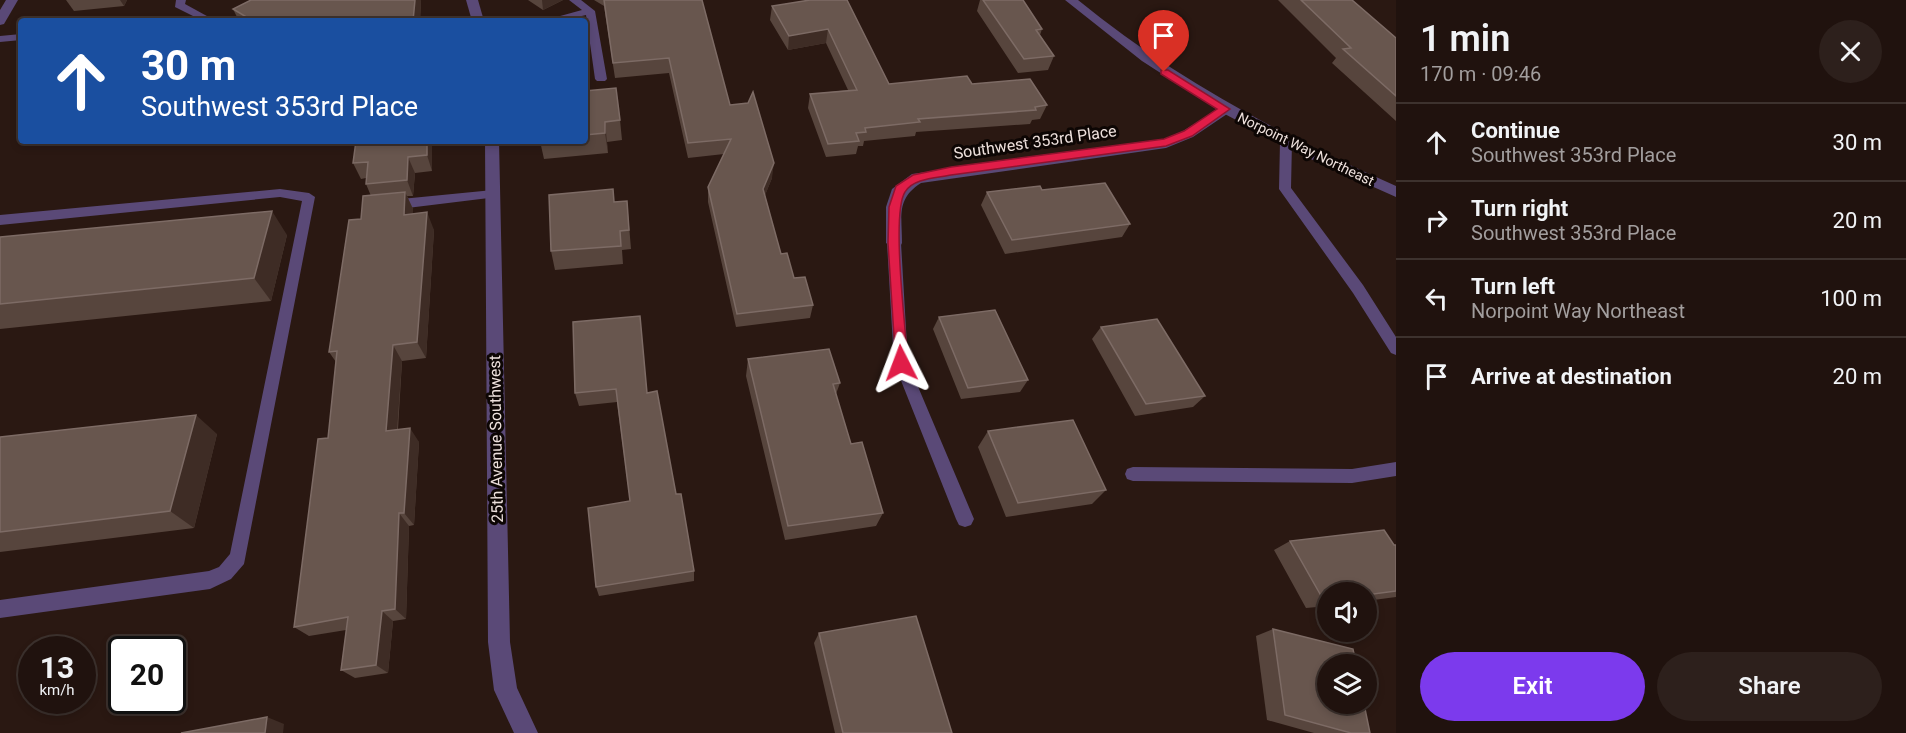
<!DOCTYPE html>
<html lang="en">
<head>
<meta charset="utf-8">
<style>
	:root { --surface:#20120e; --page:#2d201c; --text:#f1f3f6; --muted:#a29e9e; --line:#3d322e; --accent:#7c3aed }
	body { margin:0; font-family:Roboto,sans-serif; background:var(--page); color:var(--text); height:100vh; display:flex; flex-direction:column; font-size:22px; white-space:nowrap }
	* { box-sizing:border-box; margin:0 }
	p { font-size:20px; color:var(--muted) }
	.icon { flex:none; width:33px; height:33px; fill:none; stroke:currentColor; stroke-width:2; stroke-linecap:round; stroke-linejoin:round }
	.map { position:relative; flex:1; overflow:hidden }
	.side { display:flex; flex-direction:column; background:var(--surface); width:510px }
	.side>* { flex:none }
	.hud { position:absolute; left:18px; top:18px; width:570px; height:126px; border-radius:6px; box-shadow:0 3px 9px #0003,0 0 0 2px var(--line); background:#1a4fa0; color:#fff; overflow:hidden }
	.fabs { position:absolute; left:1317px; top:582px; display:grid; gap:12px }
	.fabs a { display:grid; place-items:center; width:60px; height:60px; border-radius:50%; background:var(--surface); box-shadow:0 3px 9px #0003,0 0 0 2px var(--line); font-size:30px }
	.speed { position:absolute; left:18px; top:636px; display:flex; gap:12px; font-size:30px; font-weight:700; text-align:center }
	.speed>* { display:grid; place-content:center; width:78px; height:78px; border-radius:50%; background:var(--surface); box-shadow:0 3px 9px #0003,0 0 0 2px var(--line); line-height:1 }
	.speed small { font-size:15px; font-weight:400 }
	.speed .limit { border:3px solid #111; border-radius:9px; background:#fff; color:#111 }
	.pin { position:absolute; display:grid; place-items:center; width:51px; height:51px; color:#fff; margin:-62px -26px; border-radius:50% 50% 50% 0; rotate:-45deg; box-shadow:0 0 6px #0007 }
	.pin .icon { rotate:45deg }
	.me { position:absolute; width:66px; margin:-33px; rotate:357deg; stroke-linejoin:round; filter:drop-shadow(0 0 4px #0008) }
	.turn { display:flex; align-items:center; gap:21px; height:126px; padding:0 24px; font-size:27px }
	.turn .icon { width:78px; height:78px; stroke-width:2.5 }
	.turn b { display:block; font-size:42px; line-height:51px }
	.round { display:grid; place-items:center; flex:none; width:63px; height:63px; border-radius:32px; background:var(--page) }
	.headline { display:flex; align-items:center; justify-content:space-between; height:102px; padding:0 24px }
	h1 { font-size:36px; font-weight:600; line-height:45px }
	.action { display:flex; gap:12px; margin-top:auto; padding:12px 24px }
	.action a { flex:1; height:69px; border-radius:36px; background:var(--accent); color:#fff; font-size:24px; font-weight:600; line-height:69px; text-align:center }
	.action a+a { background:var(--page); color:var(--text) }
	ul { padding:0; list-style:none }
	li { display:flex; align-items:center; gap:18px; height:78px; padding:0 24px; border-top:2px solid var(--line) }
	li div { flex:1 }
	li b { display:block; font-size:22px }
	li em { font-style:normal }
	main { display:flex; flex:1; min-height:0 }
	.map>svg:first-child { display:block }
</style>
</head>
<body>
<main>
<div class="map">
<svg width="1396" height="733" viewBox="0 0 1396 733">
	<rect width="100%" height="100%" fill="#2a1812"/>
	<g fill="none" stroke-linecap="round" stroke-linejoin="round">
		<g fill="#5a4977" fill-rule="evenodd">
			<polygon points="176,0 186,0 185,4 216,21 203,21 175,7"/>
			<polygon points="569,0 581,0 595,11 607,79 605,81 597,81 595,79 586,15 560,21 542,21 582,10"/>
			<polygon points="21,34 21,40 0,42 0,36"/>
			<polygon points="1286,138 1292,142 1291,188 1363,285 1396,337 1396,355 1391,353 1353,293 1279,189 1280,142"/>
			<polygon points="280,189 309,193 315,197 244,564 231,579 210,589 0,618 0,600 209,571 219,567 230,554 302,201 280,197 0,225 0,215"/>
			<polygon points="493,190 499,194 497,197 391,210 385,205 391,200"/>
			<polygon points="894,238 901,243 908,363 974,519 971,525 965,527 959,525 956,519 894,363 887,243"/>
			<polygon points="1396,462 1396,476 1352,483 1133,481 1127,479 1125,474 1127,469 1133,467 1352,469"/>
		</g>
		<g fill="#5a4977" fill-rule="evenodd">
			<polygon points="6,0 18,0 4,24 0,25 0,10"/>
			<polygon points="466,0 478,0 484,21 472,21"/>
			<path d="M1225,105L1232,109L1230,112L1193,137L1166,148L921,183C896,199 902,216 902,243L900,247L894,249L886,243V207L892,189L912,174L1164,139L1183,131Z"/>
			<polygon points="485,141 499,141 510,642 517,688 538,733 514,733 494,690 488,642"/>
		</g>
		<path fill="#5a4977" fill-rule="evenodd" d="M1065,0H1078C1175,79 1282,136 1396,186V197L1304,156L1221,112L1142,61Z"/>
	</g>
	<g fill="#57453d">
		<polygon points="66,0 127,0 124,6 74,11"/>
		<polygon points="421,0 420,21 239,21 233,9"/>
		<polygon points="528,0 563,0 543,10"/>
		<polygon points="594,0 702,0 730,105 772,178 765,195 781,254 794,278 813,305 810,318 736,327 708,202 708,187 724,154 688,158 669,73 615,78 604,6"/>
		<polygon points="810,0 889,84 972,84 1047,105 1040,119 1032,120 1030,124 916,132 915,136 864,141 863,146 858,146 856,154 826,157 808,108 810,94 848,90 826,43 788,50 770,20 772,6"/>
		<polygon points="980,0 1023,0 1042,29 1040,35 1054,56 1048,70 1018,73 977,11"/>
		<polygon points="1278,0 1352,0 1396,38 1396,121 1332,63 1336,58"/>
		<polygon points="585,91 620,120 622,140 607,142 608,153 544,159 540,141 585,141"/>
		<polygon points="356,141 432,141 432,171 415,173 413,196 407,196 413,209 412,214 434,230 426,358 402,361 398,429 419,442 414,525 409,526 406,619 393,621 388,673 355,678 341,670 346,630 309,636 294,627 328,438 336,362 329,352 361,219 371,196 366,184 366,178 361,179 353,163"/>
		<polygon points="1042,190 1130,224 1122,237 1005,254 981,205 987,192"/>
		<polygon points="627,201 631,249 622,250 623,264 555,270 551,251 615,202"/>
		<polygon points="287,235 271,301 0,329 0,237"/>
		<polygon points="939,317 1028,380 1020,392 961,399 933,329"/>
		<polygon points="573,322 647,393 676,494 694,571 694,581 599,596 596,587 630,501 617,402 579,406 575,393"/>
		<polygon points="1101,327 1205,396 1193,407 1135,416 1092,339"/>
		<polygon points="748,359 840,383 836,394 851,444 883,513 876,526 785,540 746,376"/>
		<polygon points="988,431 1106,490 1092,504 1006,517 978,447"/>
		<polygon points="217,434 194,528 0,552 0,437"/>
		<polygon points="1290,541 1396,545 1396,597 1366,601 1366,592 1328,592 1328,606 1306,608 1274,550"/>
		<polygon points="1273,629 1370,733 1314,733 1267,720 1256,636"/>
		<polygon points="819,633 952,733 835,733 814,643"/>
	</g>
	<g fill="#3e2c25">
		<polygon points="120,0 127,0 124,6"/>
		<polygon points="415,0 421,0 420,21 413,21"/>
		<polygon points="542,0 563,0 543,10"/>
		<polygon points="828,29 826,43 788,50 789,36"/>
		<polygon points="605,122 607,142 608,153 605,133"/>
		<polygon points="427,141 432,141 432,171 427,155"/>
		<polygon points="408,157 415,173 413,196 407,180"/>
		<polygon points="774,163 772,178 762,203 763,189"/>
		<polygon points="405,192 413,209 412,232 404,215"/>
		<polygon points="272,211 287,235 271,301 254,278"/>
		<polygon points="427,212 434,230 426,358 417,342"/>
		<polygon points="393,345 402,361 396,445 386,431"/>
		<polygon points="196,415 217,434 194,528 170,511"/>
		<polygon points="410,428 419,442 414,525 404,513"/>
		<polygon points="399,513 409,526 406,619 395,609"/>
		<polygon points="382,611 393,621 388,673 376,665"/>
		<polygon points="267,717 284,724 283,733 265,733"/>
	</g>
	<g fill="#68564e" stroke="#7d6b65" stroke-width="1.5">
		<polygon points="251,0 415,0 413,21 253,21 233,9"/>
		<polygon points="604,0 702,0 730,105 748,103 753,92 774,163 763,189 781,254 787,253 794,278 805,277 813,305 737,314 708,187 731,139 688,143 669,58 613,63"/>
		<polygon points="810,0 847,0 889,84 967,76 972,84 1030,79 1047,105 1035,107 1036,110 918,119 920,122 865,128 866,132 856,133 859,141 828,144 810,94 857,90 828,29 789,36 772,6"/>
		<polygon points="983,0 1023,0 1042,29 1036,30 1054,56 1024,59"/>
		<polygon points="1301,0 1352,0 1396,38 1396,96 1343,49 1351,48"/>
		<polygon points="616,88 620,120 605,122 605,133 585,135 585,91"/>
		<polygon points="356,141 427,141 427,155 408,157 407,180 366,184 368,162 353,163"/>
		<polygon points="1105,183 1130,224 1012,240 987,192 1040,186 1042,190"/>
		<polygon points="613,189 614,202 627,201 629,230 620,231 621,246 551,251 549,195"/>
		<polygon points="405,192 404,215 427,212 417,342 393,345 386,431 410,428 404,513 399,513 395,609 382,611 376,665 341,670 348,617 294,627 318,439 328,438 337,351 329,352 349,220 361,219 363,196"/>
		<polygon points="272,211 254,278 0,304 0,237"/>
		<polygon points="995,310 1028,380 968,388 939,317"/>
		<polygon points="640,316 647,393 657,391 676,494 681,494 694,571 596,587 588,508 630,501 616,389 575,393 573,322"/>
		<polygon points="1157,319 1205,396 1146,404 1101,327"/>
		<polygon points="829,349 840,383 833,384 851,444 862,442 883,513 788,526 748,359"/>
		<polygon points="196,415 170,511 0,532 0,437"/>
		<polygon points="1073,420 1106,490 1018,503 988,431"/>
		<polygon points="1384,530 1394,545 1396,545 1396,591 1366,595 1366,592 1328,592 1328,600 1324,601 1290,541"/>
		<polygon points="916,616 952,733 843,733 819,633"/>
		<polygon points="1273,629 1353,649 1356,664 1328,664 1328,704 1364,704 1370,733 1351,733 1285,715"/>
		<polygon points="267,717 265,733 181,733"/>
	</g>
	<path fill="#e11d48" stroke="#92132f" stroke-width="1.5" d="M1161,70H1168L1230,109L1192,136L1166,146L951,175C937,178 913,178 905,192C891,214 906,332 908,363L906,367H896L888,243L889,207L896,186L913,175L951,167L1164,139L1184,131L1217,109L1161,74Z"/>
	<g text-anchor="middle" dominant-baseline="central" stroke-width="6" stroke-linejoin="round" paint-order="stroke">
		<g font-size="14" fill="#eee1dd" stroke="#0d0604">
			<text transform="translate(1306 149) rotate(26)">Norpoint Way Northeast</text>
		</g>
		<g font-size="16" fill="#eee1dd" stroke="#0d0604">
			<text transform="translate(1035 142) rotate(-8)">Southwest 353rd Place</text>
			<text transform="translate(496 439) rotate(-91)">25th Avenue Southwest</text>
		</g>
	</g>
</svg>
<div class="fabs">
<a><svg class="icon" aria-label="sound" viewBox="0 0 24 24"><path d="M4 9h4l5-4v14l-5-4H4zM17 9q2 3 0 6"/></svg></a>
<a><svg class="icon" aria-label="layers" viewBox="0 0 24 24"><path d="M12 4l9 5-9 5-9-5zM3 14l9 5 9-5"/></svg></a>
</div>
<div class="speed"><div>13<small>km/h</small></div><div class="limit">20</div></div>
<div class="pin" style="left:1164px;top:72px;background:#d93025"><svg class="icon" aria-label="arrive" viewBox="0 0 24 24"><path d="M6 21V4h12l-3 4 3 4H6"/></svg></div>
<svg class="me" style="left:901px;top:363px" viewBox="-20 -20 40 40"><path d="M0-17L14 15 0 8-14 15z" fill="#e11d48" stroke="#fff" stroke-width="4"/></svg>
<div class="hud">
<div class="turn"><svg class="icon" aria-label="ahead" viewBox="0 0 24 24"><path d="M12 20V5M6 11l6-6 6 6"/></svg><div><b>30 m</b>Southwest 353rd Place</div></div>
</div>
</div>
<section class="side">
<div class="headline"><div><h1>1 min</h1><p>170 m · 09:46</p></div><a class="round"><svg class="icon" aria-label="close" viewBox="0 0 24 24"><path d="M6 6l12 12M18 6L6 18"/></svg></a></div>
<ul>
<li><svg class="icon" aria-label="ahead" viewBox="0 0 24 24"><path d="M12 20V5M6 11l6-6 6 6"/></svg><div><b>Continue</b><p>Southwest 353rd Place</p></div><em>30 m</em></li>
<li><svg class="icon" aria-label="right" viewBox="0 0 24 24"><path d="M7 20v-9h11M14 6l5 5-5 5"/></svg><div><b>Turn right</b><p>Southwest 353rd Place</p></div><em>20 m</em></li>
<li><svg class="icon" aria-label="left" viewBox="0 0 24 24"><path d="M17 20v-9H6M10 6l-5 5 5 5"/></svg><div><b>Turn left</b><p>Norpoint Way Northeast</p></div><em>100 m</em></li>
<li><svg class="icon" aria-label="arrive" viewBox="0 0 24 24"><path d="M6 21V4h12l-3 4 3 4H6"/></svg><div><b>Arrive at destination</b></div><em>20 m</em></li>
</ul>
<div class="action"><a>Exit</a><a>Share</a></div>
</section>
</main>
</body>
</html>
